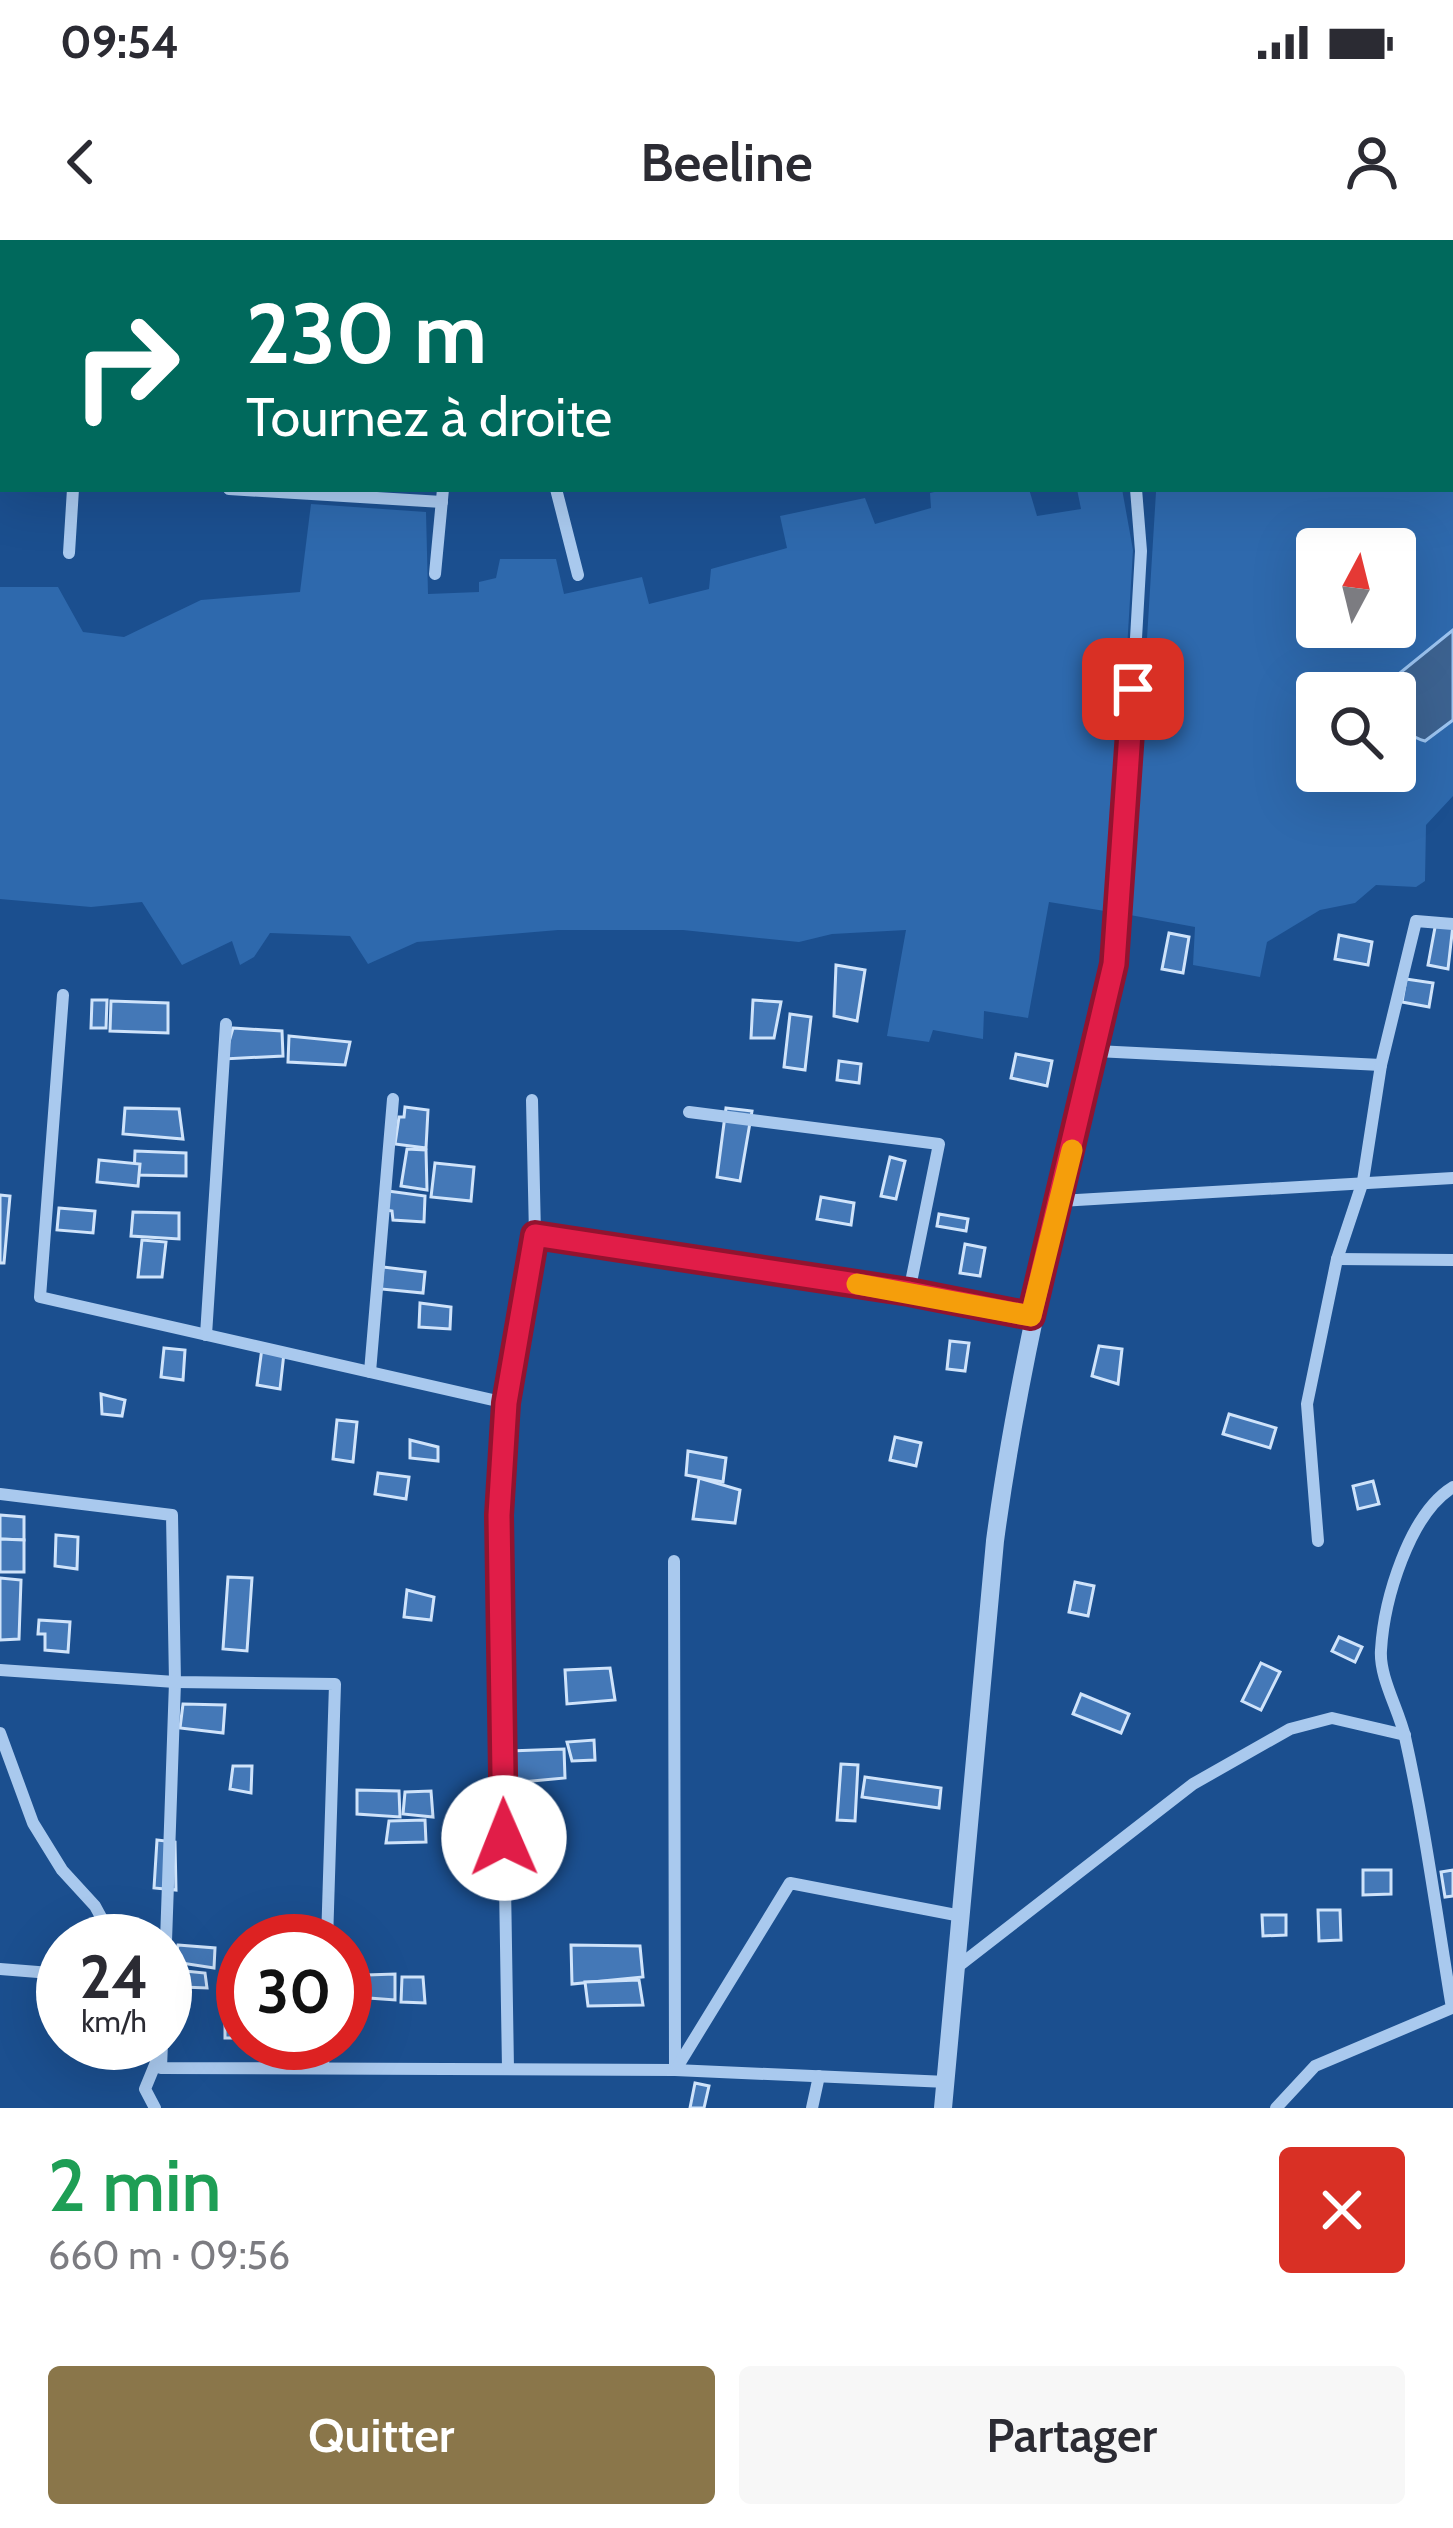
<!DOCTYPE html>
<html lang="fr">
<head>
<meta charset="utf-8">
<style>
	:root { --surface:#fff; --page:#f7f7f7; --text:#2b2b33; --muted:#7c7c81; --accent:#8a764a }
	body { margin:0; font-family:Cabin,sans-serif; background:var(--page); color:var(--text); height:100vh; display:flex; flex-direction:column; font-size:45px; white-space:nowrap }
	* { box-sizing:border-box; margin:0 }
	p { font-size:39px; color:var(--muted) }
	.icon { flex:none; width:66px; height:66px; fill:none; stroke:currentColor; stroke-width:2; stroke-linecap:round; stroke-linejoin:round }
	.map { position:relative; height:1868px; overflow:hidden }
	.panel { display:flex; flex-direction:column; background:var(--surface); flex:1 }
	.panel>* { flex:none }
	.hud { position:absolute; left:0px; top:0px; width:1455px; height:252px; box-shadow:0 12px 48px #0002; background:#00695c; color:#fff; overflow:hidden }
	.needle { width:78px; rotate:7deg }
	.controls { position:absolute; left:1296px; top:288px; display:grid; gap:24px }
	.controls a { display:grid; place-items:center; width:120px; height:120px; border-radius:12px; background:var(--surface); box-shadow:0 12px 48px #0002; font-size:60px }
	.speed { position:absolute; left:36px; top:1674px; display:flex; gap:24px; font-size:60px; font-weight:700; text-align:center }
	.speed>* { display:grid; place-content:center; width:156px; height:156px; border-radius:50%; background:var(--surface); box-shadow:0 12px 48px #0002; line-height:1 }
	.speed small { font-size:30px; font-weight:400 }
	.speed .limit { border:18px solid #d22; background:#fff; color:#111 }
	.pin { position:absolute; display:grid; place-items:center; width:102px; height:102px; color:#fff; margin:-51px; border-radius:24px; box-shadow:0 6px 18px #0006 }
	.me { position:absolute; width:132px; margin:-66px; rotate:359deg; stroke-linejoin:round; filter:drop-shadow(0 0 9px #0008) }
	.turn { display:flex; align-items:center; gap:42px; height:252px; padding:0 48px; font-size:54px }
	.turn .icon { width:156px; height:156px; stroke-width:2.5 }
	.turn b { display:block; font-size:84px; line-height:102px }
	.round { display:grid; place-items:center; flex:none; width:126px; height:126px; border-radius:12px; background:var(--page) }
	.overview { display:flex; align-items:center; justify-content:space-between; height:204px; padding:0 48px }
	h1 { font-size:72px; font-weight:600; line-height:90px; color:#1e9e55 }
	.action { display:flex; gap:24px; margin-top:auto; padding:24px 48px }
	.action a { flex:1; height:138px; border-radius:12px; background:var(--accent); color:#fff; font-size:48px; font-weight:600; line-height:138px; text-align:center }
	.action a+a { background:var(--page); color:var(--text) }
	.status { display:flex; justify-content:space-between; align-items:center; height:84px; padding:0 60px; background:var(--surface); direction:ltr }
	.status svg { height:33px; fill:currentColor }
	header { display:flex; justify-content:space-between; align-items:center; height:156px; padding:0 48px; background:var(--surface); font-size:54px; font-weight:600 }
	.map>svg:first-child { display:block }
</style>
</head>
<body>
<div class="status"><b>09:54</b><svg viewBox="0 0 49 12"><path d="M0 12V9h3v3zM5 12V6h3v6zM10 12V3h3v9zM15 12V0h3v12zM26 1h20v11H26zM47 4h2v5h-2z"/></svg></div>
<header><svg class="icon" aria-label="back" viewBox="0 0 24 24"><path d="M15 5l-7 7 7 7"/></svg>Beeline<svg class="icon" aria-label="person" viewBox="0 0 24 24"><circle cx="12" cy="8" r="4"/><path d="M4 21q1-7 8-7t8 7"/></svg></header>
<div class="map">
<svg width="1453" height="1868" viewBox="0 0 1453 1868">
	<rect width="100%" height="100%" fill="#1b4f8f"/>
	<g fill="#2e69ad" fill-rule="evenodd">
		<path d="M1453,133V390L1390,441L1391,453H1317V531H1395V467C1400,484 1406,497 1425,501L1453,480V556L1426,585L1425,641L1416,647L1376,645L1355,663L1320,670L1267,702L1260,737L1193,725L1195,687L1130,675L1156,252L1452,249ZM1317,309H1395V387H1317Z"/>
		<polygon points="948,249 1029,249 1037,276 1081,269 1077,249 1122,249 1133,310 1111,672 1049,662 1028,778 984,771 983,799 933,790 929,802 887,796 906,690 832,694 799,702 683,690 558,690 417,702 368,724 350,696 270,693 254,717 240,725 232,701 182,725 142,662 91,667 0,659 0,347 58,347 83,392 124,397 201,360 300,352 311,264 426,272 428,354 479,352 479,342 496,338 500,319 556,319 564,354 642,337 649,364 709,349 711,329 787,308 780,276 865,258 875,284 931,268 930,253"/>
	</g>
	<path fill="#3c6290" stroke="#9cc4f0" stroke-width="3" d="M1453,390V480L1425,501C1397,494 1391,462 1390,441Z"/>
	<g fill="#4478b7" stroke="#cfe3fa" stroke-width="3">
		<polygon points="1436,682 1453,685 1448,729 1428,725"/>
		<polygon points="1169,693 1189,697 1183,733 1162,729"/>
		<polygon points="1339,695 1372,702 1368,725 1335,719"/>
		<polygon points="836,725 865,730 857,781 834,776"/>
		<polygon points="1406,739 1433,743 1429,767 1402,762"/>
		<polygon points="92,760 107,760 106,788 91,788"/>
		<polygon points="753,760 781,762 774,798 751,798"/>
		<polygon points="111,761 168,763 168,793 110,791"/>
		<polygon points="790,774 811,777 805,830 784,827"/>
		<polygon points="233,788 282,791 283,816 224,819"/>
		<polygon points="289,796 350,802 345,825 288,822"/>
		<polygon points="1016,814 1052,821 1047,846 1011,838"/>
		<polygon points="839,821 861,824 859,843 837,840"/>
		<polygon points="405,867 428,870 426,908 395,904 399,877 404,877"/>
		<polygon points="125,868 179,869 183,899 123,894"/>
		<polygon points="726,868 752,871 740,941 717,937"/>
		<polygon points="407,909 426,910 427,950 401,946"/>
		<polygon points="135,911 186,913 186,936 134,935"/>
		<polygon points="890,917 905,921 896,959 881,956"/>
		<polygon points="99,920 140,924 138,946 97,942"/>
		<polygon points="435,923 474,927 471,961 431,957"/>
		<polygon points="388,951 425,956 424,982 393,980 392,971 386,970"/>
		<polygon points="0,955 10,956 4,1023 0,1023"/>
		<polygon points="821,957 854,963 851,985 817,979"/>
		<polygon points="59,968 95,971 93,993 57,990"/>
		<polygon points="133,972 179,973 179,999 131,996"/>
		<polygon points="939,974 968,979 966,991 937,986"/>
		<polygon points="142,1000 166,1002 162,1037 138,1037"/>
		<polygon points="965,1004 985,1008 980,1036 960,1033"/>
		<polygon points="383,1027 425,1032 423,1053 381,1049"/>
		<polygon points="420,1063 451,1067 450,1089 419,1087"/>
		<polygon points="950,1101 969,1103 965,1131 947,1129"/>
		<polygon points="1099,1106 1122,1109 1118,1144 1092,1136"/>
		<polygon points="164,1108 185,1110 183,1140 161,1137"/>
		<polygon points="262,1108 284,1113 280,1149 257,1145"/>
		<polygon points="101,1154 125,1160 122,1176 102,1174"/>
		<polygon points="1229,1174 1276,1188 1270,1208 1223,1194"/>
		<polygon points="337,1180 357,1182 353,1222 333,1219"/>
		<polygon points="895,1197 921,1203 916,1226 890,1220"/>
		<polygon points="410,1200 438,1207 438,1221 410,1218"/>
		<polygon points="688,1211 726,1218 723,1242 686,1235"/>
		<polygon points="378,1233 409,1237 406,1259 375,1254"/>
		<polygon points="699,1238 740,1250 735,1283 693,1279"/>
		<polygon points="1373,1241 1379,1264 1358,1269 1353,1246"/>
		<polygon points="0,1275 24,1277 24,1300 0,1299"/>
		<polygon points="56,1295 78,1297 77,1329 55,1326"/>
		<polygon points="0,1299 24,1300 24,1332 0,1332"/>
		<polygon points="228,1337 252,1338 247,1411 223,1409"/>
		<polygon points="0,1338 21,1340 19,1399 0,1400"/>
		<polygon points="1075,1342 1094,1346 1088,1376 1069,1372"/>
		<polygon points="407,1350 434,1357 431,1380 404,1377"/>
		<polygon points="39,1380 70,1382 68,1412 45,1410 45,1394 38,1394"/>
		<polygon points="1339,1397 1362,1407 1355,1422 1332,1411"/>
		<polygon points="1261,1423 1280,1432 1261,1470 1242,1461"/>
		<polygon points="610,1428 615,1460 567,1464 565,1430"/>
		<polygon points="1081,1454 1129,1474 1121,1493 1073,1474"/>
		<polygon points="183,1464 225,1465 223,1493 180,1488"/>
		<polygon points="594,1500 595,1520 572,1521 567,1502"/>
		<polygon points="564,1509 565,1538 510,1543 509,1511"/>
		<polygon points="841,1524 858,1525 855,1581 837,1580"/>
		<polygon points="233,1526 252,1526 251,1553 230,1549"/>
		<polygon points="865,1537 941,1548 939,1568 862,1557"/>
		<polygon points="357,1550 399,1551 400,1577 357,1574"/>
		<polygon points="431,1551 433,1577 403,1574 405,1552"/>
		<polygon points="425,1580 426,1602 386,1603 389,1581"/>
		<polygon points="157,1600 175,1602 176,1650 154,1648"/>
		<polygon points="1363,1630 1391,1630 1391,1654 1363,1655"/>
		<polygon points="1453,1630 1453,1656 1445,1657 1441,1632"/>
		<polygon points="1318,1670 1340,1670 1341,1700 1319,1701"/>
		<polygon points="1262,1675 1286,1675 1286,1695 1263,1696"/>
		<polygon points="178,1705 215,1708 214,1728 175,1722"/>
		<polygon points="571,1705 640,1706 643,1737 572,1744"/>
		<polygon points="233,1718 243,1718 243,1764 234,1764"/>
		<polygon points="185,1731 205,1733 207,1748 183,1747"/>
		<polygon points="395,1734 395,1760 369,1758 367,1735"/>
		<polygon points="402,1737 423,1737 425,1763 401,1762"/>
		<polygon points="639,1740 643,1765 588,1766 585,1742"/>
		<rect x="225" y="1771" width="18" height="27"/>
		<polygon points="695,1843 709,1846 704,1868 690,1868"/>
	</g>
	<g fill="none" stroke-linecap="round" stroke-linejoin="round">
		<g stroke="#a9c9ee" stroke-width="12">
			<polyline points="803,0 804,3"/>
			<polyline points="1088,0 1089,3"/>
			<polyline points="1234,0 1234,3"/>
			<polyline points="1370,0 1371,3"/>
			<polyline points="94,3 94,0"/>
			<polyline points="225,3 225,0"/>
			<polyline points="353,3 353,0"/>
			<polyline points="469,3 469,0"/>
			<polyline points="1061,3 1076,0"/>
			<polyline points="1452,56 1453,56"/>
			<polyline points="0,235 3,235"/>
			<polyline points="229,249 442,262"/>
			<polyline points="556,249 578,335"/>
			<polyline points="1136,249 1141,311 1120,678 1096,811 1381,825"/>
			<polyline points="69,313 73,249"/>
			<polyline points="435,334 443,249"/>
			<polyline points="63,755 40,1057 506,1163"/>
			<polyline points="689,872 939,904 909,1052"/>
			<polyline points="1060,961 1453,938"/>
			<polyline points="535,995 909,1052 1031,1077"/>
			<polyline points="1337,1019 1453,1020"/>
			<polyline points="206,1095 226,784"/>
			<polyline points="370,1132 393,859"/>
			<polyline points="0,1254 172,1275 175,1442 165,1730"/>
			<polyline points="1318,1301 1307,1164 1337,1019 1363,941 1381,825 1416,681 1453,684"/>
			<polyline points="674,1321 675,1830"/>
			<polyline points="0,1430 175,1442 335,1444 327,1701"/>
			<polyline points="0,1493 33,1583 62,1630 95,1666 114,1701"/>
			<polyline points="956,1728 1193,1544 1290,1489 1332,1478 1405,1495"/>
			<polyline points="0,1729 63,1734"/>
			<polyline points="162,1803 161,1828 675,1830 947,1842"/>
			<polyline points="323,1827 324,1803"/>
			<polyline points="508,1829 499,1275 506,1163 535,995 532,860"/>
			<polyline points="676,1829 790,1643 961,1676"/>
			<polyline points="155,1868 145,1849 159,1815"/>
			<polyline points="812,1868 819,1836"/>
			<path d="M1276,1868L1315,1826L1452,1768C1437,1678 1425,1586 1405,1497C1399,1470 1379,1437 1381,1410C1384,1360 1409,1274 1453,1247"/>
		</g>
		<path stroke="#a9c9ee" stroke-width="18" d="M943,1868L995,1301C1017,1135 1057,974 1096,811"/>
	</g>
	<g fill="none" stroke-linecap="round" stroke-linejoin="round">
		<defs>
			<polyline id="route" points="504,1598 499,1275 506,1163 535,995 909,1052 1031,1076 1114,724 1133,449"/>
		</defs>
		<use href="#route" stroke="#92132f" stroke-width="30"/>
		<use href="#route" stroke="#e11d48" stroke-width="21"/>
		<polyline stroke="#f59e0b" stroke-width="21" points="857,1044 1031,1076 1072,910"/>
	</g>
</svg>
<div class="controls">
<a><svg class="needle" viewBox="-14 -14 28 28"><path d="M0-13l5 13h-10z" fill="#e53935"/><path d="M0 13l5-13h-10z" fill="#7c7c81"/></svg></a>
<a><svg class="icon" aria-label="search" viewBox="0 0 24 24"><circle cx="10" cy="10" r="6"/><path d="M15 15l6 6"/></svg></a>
</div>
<div class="speed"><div>24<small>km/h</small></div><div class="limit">30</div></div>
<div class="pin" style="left:1133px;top:449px;background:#d93025"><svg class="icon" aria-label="arrive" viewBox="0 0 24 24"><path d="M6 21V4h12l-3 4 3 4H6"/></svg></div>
<svg class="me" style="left:504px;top:1598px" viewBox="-20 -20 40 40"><circle r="19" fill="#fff"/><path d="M0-13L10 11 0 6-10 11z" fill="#e11d48"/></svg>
<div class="hud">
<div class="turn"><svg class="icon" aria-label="right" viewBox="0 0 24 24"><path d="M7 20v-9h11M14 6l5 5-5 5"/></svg><div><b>230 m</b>Tournez à droite</div></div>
</div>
</div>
<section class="panel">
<div class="overview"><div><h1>2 min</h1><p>660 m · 09:56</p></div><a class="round" style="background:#d93025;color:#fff"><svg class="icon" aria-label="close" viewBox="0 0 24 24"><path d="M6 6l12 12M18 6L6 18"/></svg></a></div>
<div class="action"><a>Quitter</a><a>Partager</a></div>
</section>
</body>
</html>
